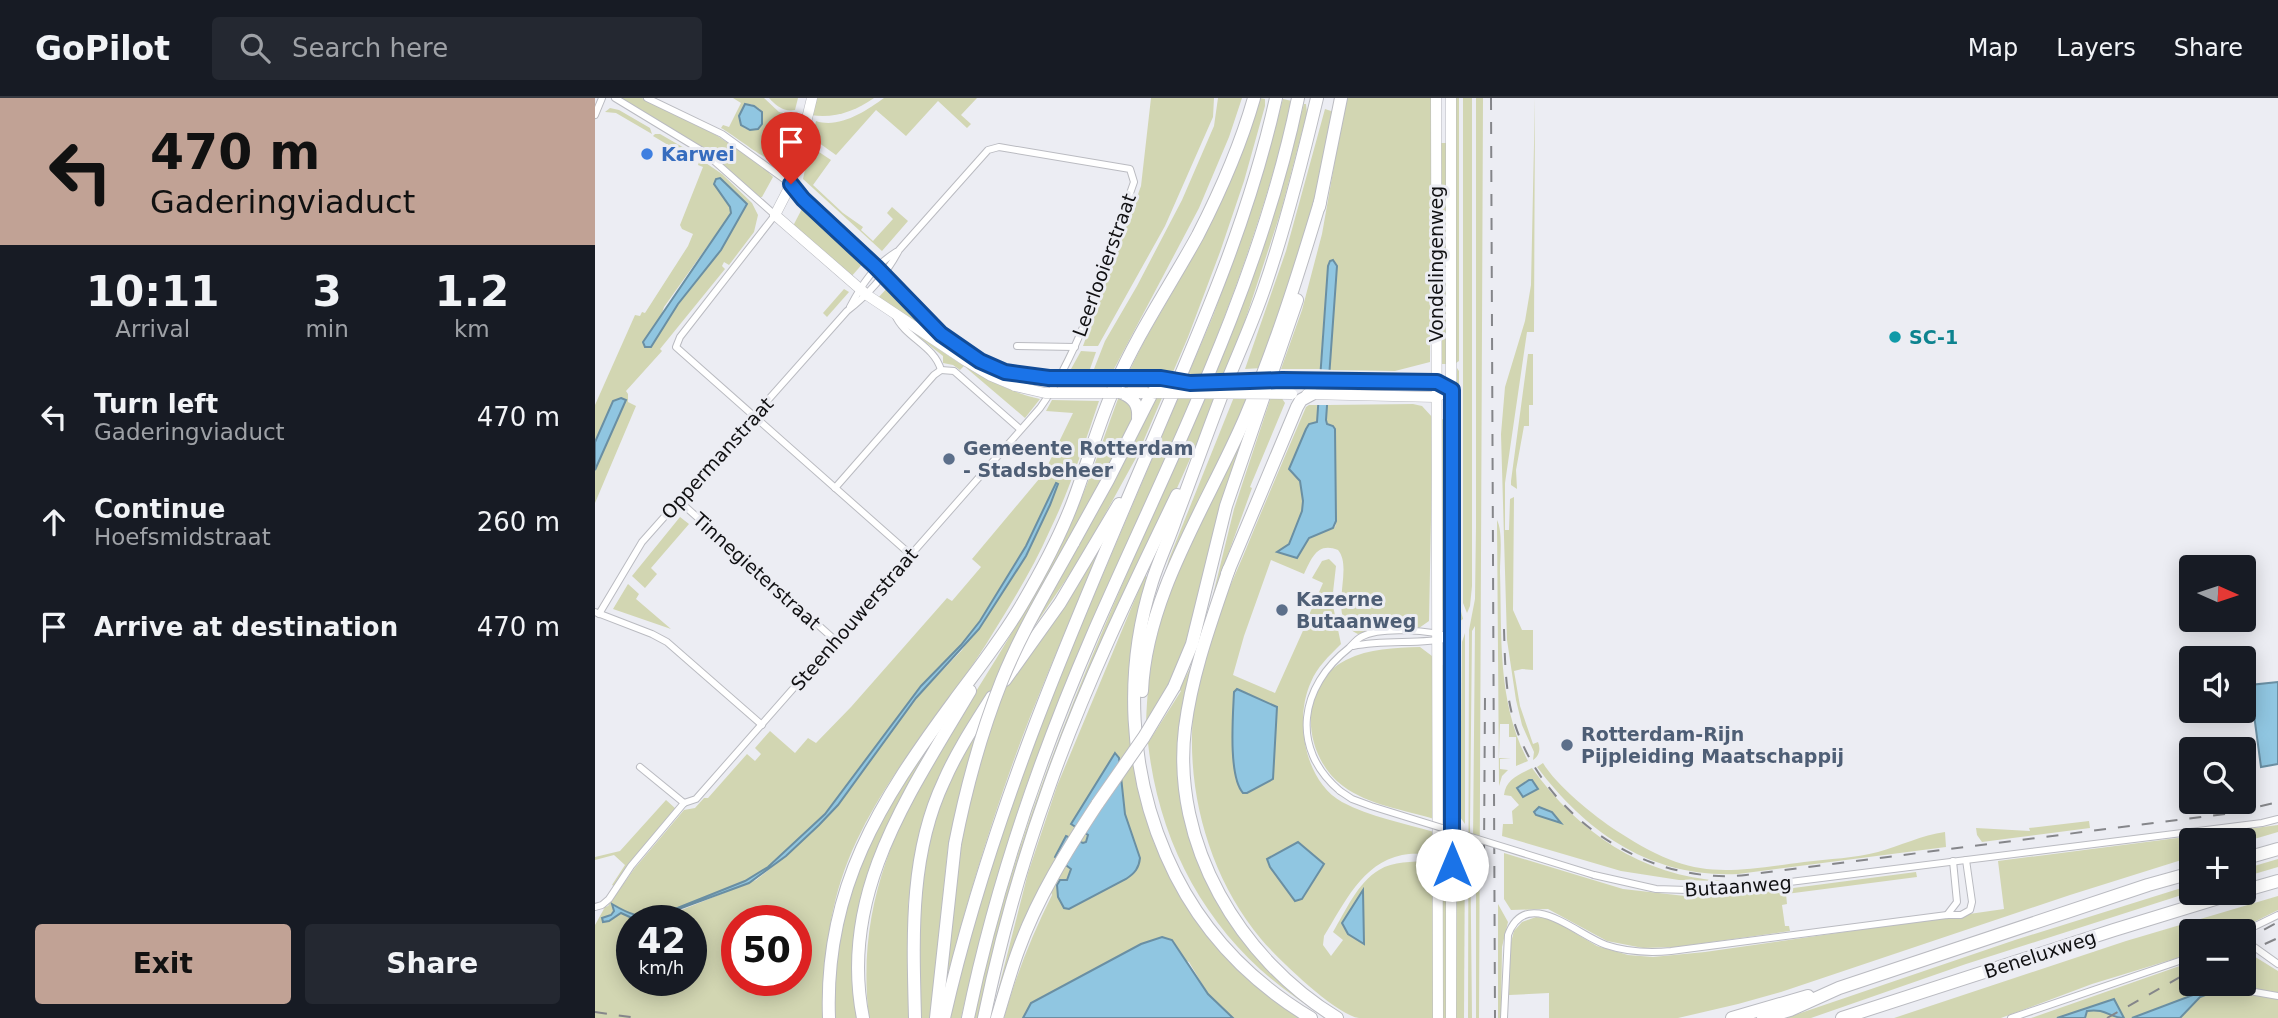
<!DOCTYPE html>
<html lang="en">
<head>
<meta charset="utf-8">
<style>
	:root { --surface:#171b24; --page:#242831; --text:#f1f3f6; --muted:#9ea1a6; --line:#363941; --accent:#c1a295 }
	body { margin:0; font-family:"DejaVu Sans",sans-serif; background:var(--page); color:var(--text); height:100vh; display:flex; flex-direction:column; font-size:26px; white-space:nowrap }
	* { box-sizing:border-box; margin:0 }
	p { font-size:23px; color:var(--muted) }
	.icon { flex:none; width:38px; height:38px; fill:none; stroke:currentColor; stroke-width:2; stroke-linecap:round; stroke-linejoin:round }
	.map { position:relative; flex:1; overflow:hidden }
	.drawer { display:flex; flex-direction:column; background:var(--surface); width:595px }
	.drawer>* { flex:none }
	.hud { background:#c1a295; color:#111; overflow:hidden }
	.needle { width:46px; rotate:93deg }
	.fabs { position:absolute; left:1584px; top:457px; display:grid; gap:14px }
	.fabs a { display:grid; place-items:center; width:77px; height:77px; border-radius:7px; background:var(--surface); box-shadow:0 4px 18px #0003; font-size:35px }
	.speed { position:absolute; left:21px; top:807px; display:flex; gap:14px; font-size:35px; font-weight:700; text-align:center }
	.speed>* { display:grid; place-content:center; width:91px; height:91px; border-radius:50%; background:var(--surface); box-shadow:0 4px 18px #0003; line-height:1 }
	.speed small { font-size:18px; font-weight:400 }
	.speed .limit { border:10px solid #d22; background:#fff; color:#111 }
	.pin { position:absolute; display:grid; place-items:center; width:60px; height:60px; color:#fff; margin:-72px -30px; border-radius:50% 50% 50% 0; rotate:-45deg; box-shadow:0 0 7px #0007 }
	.pin .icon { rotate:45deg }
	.me { position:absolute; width:77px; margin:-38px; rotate:0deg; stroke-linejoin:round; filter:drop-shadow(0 0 5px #0008) }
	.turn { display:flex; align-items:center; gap:24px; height:147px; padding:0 35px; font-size:32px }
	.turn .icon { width:91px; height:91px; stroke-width:2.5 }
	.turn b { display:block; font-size:49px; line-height:60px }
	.eta { display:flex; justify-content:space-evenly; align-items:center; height:119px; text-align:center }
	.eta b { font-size:42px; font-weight:700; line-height:49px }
	.cta { display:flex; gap:14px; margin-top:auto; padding:14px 35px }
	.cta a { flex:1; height:80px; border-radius:7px; background:var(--accent); color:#111; font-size:28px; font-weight:700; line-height:80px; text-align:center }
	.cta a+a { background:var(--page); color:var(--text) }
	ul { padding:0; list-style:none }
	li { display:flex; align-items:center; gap:21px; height:105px; padding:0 35px }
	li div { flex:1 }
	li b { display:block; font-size:26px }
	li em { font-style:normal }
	header { display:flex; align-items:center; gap:42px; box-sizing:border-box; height:98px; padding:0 35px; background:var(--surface); border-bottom:2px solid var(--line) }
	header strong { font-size:33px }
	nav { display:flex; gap:38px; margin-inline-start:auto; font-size:24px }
	.search { width:490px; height:63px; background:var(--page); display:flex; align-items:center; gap:18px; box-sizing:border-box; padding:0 24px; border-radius:7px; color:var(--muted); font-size:26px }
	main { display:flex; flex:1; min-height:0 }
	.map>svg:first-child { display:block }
</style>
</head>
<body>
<header>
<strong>GoPilot</strong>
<div class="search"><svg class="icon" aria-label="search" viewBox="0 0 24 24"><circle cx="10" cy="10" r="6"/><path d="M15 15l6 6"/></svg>Search here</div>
<nav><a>Map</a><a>Layers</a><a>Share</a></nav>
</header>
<main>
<section class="drawer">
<div class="hud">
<div class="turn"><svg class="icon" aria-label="left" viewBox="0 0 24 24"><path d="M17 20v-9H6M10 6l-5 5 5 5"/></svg><div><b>470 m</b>Gaderingviaduct</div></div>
</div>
<div class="eta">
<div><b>10:11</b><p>Arrival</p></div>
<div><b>3</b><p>min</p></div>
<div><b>1.2</b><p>km</p></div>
</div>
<ul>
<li><svg class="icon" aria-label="left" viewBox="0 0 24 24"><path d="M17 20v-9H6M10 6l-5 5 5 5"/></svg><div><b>Turn left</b><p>Gaderingviaduct</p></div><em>470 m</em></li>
<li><svg class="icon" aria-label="ahead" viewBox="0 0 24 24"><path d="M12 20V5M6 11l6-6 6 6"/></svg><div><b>Continue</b><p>Hoefsmidstraat</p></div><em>260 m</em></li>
<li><svg class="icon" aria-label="arrive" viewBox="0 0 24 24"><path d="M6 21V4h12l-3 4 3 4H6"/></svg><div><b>Arrive at destination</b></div><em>470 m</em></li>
</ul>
<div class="cta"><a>Exit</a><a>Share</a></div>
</section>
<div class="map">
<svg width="1683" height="920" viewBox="0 0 1683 920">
	<rect width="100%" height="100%" fill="#ecedf3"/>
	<g fill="#d2d6b2" fill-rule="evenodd">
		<polygon points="24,0 47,0 121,37 175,73 174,75 178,79 167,99 164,99 111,52"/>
		<path d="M138,0H169L184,14L201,18L189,59C185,63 185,64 179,63C168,61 139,37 126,30L128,27L134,29L146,5ZM150,6H156L165,11C167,25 168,37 149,30L144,18Z"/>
		<path d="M174,0H203L200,12C189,14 181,8 174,0Z"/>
		<path d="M221,0H279C261,13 238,21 216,17Z"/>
		<path d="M289,0H382L366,17L376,26L372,30L343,3L311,38L281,12L241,57L217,40L221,23C244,31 271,13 289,0Z"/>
		<polygon points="556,0 619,0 618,19 570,128 503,248 488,248 546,88"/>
		<polygon points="623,0 647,0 634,39 604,110 519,271 499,271 510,243 542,188 587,102 619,28"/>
		<path d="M665,0L670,1V8L649,83L625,154L593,239L542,358L487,458L386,607L321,749L313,808L315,920H274C252,738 375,627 448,477C461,451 474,426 486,401C504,359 516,314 535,272C553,232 579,195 598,156C623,105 643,52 665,0ZM572,276L538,314L531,294L536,282Z"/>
		<path d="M751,0H836C838,88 835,176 835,264L800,273L734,272L742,168H733L725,271H686L707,212L727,136Z"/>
		<polygon points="861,0 864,0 864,263 861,265"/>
		<polygon points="868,0 877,0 877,488 875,508 872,515 868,505"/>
		<polygon points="881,0 888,0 884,920 881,920 881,764 878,745 880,528 877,533 875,728 877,920 873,920 874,532 880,501 881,429"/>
		<path d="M940,0L939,234H932L910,385V432H914L915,401L919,399L918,512L927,532H938V572L927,571L919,573L925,608L938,646L943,644C946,651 944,658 938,662L939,654L927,627L921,602L912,542L906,336L910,289L930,223L936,187Z"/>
		<path d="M688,1L697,3C657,172 586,329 517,487C488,553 456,618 432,686C405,762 384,842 366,920H355L377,831L430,659L618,218L659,104Z"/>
		<path d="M709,6H711L712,15L686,113L648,229L603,343L470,641L386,920H379C417,739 486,582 559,413C593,336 625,257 657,179L680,111Z"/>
		<polygon points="15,10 24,12 55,30 57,36 21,15 10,14"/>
		<polygon points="730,11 739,14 723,93 667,270 650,271 691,153"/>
		<polygon points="60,36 65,36 98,55 95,60 58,38"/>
		<polygon points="846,45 853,45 853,266 847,266"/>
		<polygon points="215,48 236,62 218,87 248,115 268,129 266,132 278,143 298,121 292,115 297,109 313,123 287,153 208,81"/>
		<path d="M105,61L127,76L157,105L163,117L159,134L134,167L129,164L127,168L130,171L65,251L67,253L31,293L33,296V304L41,308L0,405V372L31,303H18L0,344V307L40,217L45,218L47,214L50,215L93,148L98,136L87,131L85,127L108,69L103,67ZM119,86L152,106L126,152L83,206L56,248L69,209L136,115L135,109Z"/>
		<polygon points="210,105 270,163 255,180 198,128"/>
		<polygon points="294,188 309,206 346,240 344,242 283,200"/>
		<polygon points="249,191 254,194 232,219 228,215"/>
		<path d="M306,225C350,255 392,289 445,301L430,320L369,268L365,272L358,267L348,265V258Z"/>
		<polygon points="486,253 501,254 495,271 476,271"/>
		<polygon points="933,256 938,256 938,307 934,307 934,328 929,328 921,372 922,391 916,387 916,383"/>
		<polygon points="862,270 864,273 864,506 868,521 861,526"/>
		<polygon points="639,299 655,299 555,524 574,461"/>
		<polygon points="676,299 686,299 690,305 655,389 657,390 617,501 639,411"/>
		<path d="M457,302L504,303C489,347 475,391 455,432C437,473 413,511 390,548C350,611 299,667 266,734C236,792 227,855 231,920H0V827L10,809L13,808L39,771L89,712L100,710L109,700H113L152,656L160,663L166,656L160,650L175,633L200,655L213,640L221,645L256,609L352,500L357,503L386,469L377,461L449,375L478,315L451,313ZM461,386H463L441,437L367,552L321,600L243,707L191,758L161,782L69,819L54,822H96V882H37V822H44L26,815L20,819H12L19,813L17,808L48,820L65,817L150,783L173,769L208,737L238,707L326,588L366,547L385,523L431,448ZM142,822H201V882H142Z"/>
		<path d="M818,306L827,308L838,320L834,523L824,530L790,531L789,529L763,536C729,521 760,472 743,452C722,444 717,460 709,476L676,462L649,538L638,577L680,595L711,526L721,530L724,522L714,517L728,485L717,480L727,463L734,461L741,468L737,503L746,546C734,558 722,569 716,584C699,620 709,683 747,704C775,719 809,725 839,734V751L835,755C826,756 816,755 807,757C767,765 749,806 729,838L728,847L736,858L748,842L738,834C750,814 763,784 784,772C798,763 818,764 833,763L839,771V920C815,920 788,920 764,920C741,917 682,860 666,841C607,770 585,670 603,581C612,538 632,496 649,456C669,407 690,358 711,309L714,307H723L722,325L714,326L711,331L694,371C697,375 703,379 705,384C715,402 705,434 692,448L704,457L714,440L740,429L741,426L740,331L731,325L732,307Z"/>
		<polygon points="847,321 849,322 853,440 851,512 847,512"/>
		<path d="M654,328L586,565L551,627C552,594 555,562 564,530C583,459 622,393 654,328Z"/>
		<polygon points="85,419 94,426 56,470 62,476 50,490 37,478"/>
		<path d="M902,422C908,434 905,459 905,474C907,540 902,604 933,663L921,668V639H914V626H905L904,660H916L905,661V671L913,672L907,678L904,688Z"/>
		<path d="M514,432C487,494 460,556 435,619C400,709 372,802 348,895L353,749L335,920H322L320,825L335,729L370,648Z"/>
		<path d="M550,477L553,480L543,520L544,693L559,745L588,802L707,920H638L613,896L594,864L546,846L436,905L428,920H409C421,877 437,837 457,797L452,779L396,920L433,775L462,688Z"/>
		<polygon points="33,486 44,496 41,501 76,531 18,511"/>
		<polygon points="870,535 870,726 865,719 867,544"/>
		<path d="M825,549L837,558V564L839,721C810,712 773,707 748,688C708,659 701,587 751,562C775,550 799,550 825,549Z"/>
		<path d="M603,555L594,583L591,714L636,822L731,919C628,860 566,763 553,645L586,593L584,592Z"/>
		<polygon points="847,567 849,567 849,658 853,675 852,920 847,920"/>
		<polygon points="341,634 295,721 273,780 263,920 238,920 243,832 271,744"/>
		<path d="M948,665C961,687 999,718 1022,733C1097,782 1125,775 1209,764C1234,761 1260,760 1283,754C1305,748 1327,737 1350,734L1351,749L1143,776C1056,780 992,735 942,669Z"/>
		<path d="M937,670C983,734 1047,778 1127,783L1084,782L1026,773L907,738L908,726H918L917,713L924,707L916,698L909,697C911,681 923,677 937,670Z"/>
		<polygon points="71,702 81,711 32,768 19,788 17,787 30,767 19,757 0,762 0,759 25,753"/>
		<polygon points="1494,723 1495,730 1387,744 1382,737 1381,730 1435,733 1434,730"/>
		<polygon points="1683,727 1683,734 1649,744 1648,742 1596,742 1596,759 1475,797 1186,894 1143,906 1083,920 954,920 954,895 914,897 915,848 919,833 927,824 941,819 956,821 1002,848 1033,857 1058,859 1110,854 1409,811 1403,763"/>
		<polygon points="862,741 870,743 869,920 861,920"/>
		<polygon points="909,755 1028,791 1090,798 1153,796 1321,774 1322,779 1191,796 1192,806 1187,807 1190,828 1194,828 1195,833 1081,849 1048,850 1012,843 953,811 916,812 909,801"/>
		<polygon points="1683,761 1683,769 1649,779 1649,771"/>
		<polygon points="1596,787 1596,794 1371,866 1216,920 1191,920 1420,842"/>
		<polygon points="1683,798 1683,812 1641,833 1596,833 1595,856 1497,886 1406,920 1299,920 1531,843"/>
		<polygon points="903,806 913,824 907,849 906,920 903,920"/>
		<polygon points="1649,852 1683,873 1683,920 1436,920 1596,864 1596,886 1648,886"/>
	</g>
	<g fill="#90c6e1" stroke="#6a8fa3" stroke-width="2">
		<polygon points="150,6 159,8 167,14 167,26 163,31 155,32 146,27 144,18"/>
		<polygon points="125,80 152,106 126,152 83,206 56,249 50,249 48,244 136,115 135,109 119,86 121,81"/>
		<polygon points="738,162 742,168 731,322 732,326 738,328 740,331 741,423 738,430 714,440 702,460 682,454 694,446 707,413 708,403 705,383 694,371 711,331 714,326 722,324 733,168 735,163"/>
		<polygon points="26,300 31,302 0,372 0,344 18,303"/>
		<path d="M461,385L463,386L455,407L431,458L384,531L321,600L243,707L224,727L191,758L154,785L54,822L39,821L26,815L14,823L8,824L7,820L16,817L19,813L17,806C34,816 45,821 65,817L150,783L173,769L230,716L326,588L366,547L385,523L431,448Z"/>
		<polygon points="1683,584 1683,666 1666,669 1655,587"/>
		<path d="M642,591L682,609L678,681L652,695H648C633,678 638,617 639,594Z"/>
		<path d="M520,655L524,660L530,716L545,760C544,770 540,775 531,781L474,811L469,810L463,799L462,787L465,782H472L476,771L460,759L471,738L488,745L491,744L493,737L476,726Z"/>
		<polygon points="934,682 937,682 943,691 928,699 922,690"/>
		<polygon points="944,709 957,714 966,725 941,717 939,714"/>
		<polygon points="703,744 729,766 707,801 700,803 675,769 672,761"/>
		<polygon points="768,792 769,846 753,836 747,825"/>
		<polygon points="567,839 577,842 613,896 638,920 428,920 436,905 546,846"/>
		<polygon points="1627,886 1639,886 1605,899 1585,920 1537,920"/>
		<path d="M1519,901L1529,920C1515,920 1511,910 1492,913L1490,920H1462Z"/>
	</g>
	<polygon fill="#ecedf3" points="722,271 738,272 736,307 719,307"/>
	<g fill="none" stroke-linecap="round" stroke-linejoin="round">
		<defs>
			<g id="street">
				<polyline points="20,0 109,54 180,117 85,239 81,249 316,457"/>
				<polyline points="52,0 127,36 196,86"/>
				<polyline points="0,17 7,0"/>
				<path d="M255,209C267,186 279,168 301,154"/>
				<path d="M300,217C310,240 339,247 346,272"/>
				<polyline points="422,248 480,249"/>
				<polyline points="346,272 359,273 425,331"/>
				<polyline points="240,390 339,277 346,272"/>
				<polyline points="84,403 240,542"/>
				<polyline points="0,514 57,536 72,544 167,627"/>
				<path d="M4,516L47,444L252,213C274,196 291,177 304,152L393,52L404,49L535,71L539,84C513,157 490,247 445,310L101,701L89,705"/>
				<path d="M758,548C791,541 824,547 855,540"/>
				<polyline points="45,669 89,705"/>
				<path d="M745,693C694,650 705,588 754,550C758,546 762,541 766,539C786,528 837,532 857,540"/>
				<polyline points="999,777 1061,791 1123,793 1667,725 1683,721"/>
				<polyline points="0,809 7,807 14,801 36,768 89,705"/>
				<polyline points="1352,817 1362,804 1358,763"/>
				<polyline points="1648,834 1683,817"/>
				<polyline points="1648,841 1683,866"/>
				<polyline points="1643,891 1683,898"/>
				<path d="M909,920L913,837C931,787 982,837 1011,847C1032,854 1054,855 1076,853L1352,817H1366L1375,812L1377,804L1371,762"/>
				<polyline points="1416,920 1596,859"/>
			</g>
			<g id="secondary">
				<polyline points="217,0 196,86 180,117 272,197 371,263 396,278 420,288"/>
				<polyline points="841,0 843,920"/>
				<polyline points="196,86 208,101 281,169 346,236"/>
				<polyline points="687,282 845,285"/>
				<polyline points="527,295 557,295"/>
				<polyline points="712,296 841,299 847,296"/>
				<polyline points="856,920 856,0"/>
			</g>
			<g id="highway">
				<polyline points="724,109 746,0"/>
				<path d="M527,295C539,300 544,307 543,320"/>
				<polyline points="478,445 513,382 557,295"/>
				<path d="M634,471C616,524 597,575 590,630C576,746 645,861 742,920"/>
				<polyline points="632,476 702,309 706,302 717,296"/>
				<polyline points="410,582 465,505 524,406"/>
				<polyline points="579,589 597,546 631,408 702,202"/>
				<path d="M547,593C551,497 613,406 650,320C680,250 703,177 725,104"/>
				<polyline points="1648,761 1683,751"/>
				<polyline points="1648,793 1683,783"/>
				<path d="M234,920C229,791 285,703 359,603C382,572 406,542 426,508C446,474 464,441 478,404C492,367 503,327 519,290C542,236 575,188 603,137C625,94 646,46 659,0"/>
				<path d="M268,920C243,795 315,695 375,593"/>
				<path d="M320,920C318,840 314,757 349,683C362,653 380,626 397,599"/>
				<polyline points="341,920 360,746"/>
				<path d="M349,920C393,727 471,544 549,363C600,244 653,127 681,0"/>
				<path d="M373,920C400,789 444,661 497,538C574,362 664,190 703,0"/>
				<path d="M389,920C405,842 427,764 454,689C489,589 536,492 582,397"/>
				<path d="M402,920C409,897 415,875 423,853C442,800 472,752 503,705"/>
				<path d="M716,920C651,881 601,827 571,757C534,672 529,573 557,484C564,462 574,441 581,420C598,375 614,330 631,286C644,254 659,221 670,188C691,127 707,63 722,0"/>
				<polyline points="1137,920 1213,898"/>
				<polyline points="1168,920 1195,912 1244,890 1553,787 1596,775"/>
				<polyline points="1247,920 1519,832 1643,794"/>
			</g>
		</defs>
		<use href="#street" stroke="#babbc1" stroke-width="8"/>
		<use href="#secondary" stroke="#babbc1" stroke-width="11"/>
		<use href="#highway" stroke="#babbc1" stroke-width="14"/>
		<use href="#street" stroke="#fff" stroke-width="6"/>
		<use href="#secondary" stroke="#fff" stroke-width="10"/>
		<use href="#highway" stroke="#fff" stroke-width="12"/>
		<g stroke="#85868a" stroke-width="2" stroke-dasharray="12 12" stroke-linecap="butt">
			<polyline points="896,0 900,920"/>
			<path d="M909,531C910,561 910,591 918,620C946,718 1052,788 1151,777L1637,715L1683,704"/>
			<polyline points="889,756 890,598"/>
			<polyline points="1648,843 1683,824"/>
			<polyline points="1648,856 1683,840"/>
			<polyline points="0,914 42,920"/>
			<polyline points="1512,920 1596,873"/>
		</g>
		<defs>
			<polyline id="street-bridge" points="745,693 757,701 776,708 999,777"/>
			<g id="secondary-bridge">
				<polyline points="346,236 374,256 399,270 437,279 566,280 595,285 687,282"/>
				<polyline points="420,288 450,295 527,295"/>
				<polyline points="557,295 697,296"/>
			</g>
			<g id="highway-bridge">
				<polyline points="557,295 564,289 595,285"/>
				<polyline points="503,705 549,639 579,589"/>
				<path d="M360,746C371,690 386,635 407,582C426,535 453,490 478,445"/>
			</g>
		</defs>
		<use href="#street-bridge" stroke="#babbc1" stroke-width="8" stroke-linecap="butt"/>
		<use href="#secondary-bridge" stroke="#babbc1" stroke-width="11" stroke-linecap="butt"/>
		<use href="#highway-bridge" stroke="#babbc1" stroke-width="14" stroke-linecap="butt"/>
		<use href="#street-bridge" stroke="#fff" stroke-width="6"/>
		<use href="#secondary-bridge" stroke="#fff" stroke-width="10"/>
		<use href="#highway-bridge" stroke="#fff" stroke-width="12"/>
	</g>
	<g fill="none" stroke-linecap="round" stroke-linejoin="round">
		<defs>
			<polyline id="route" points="196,86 208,101 281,169 346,236 385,263 410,274 454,280 566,280 595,285 687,282 842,284 857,292 857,767"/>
		</defs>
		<use href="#route" stroke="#114b97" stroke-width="18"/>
		<use href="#route" stroke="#1a73e8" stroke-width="12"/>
	</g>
	<circle fill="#3f7fe0" stroke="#ecedf3" stroke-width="2.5" cx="52" cy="56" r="7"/>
	<circle fill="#0f9aa8" stroke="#ecedf3" stroke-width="2.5" cx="1300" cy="239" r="7"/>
	<g fill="#5c6f8a" stroke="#ecedf3" stroke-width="2.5">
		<circle cx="354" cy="361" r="7"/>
		<circle cx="687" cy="512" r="7"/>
		<circle cx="972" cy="647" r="7"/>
	</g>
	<g text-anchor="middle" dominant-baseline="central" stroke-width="6" stroke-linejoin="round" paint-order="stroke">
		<g font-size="19" font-weight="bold" fill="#366cbe" stroke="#ecedf3" text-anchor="start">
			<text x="66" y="56">Karwei</text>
		</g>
		<g font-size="19" fill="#101012" stroke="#ecedf3">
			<text transform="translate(841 166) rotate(-90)">Vondelingenweg</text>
			<text transform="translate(509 167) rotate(-70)">Leerlooierstraat</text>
			<text transform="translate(122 360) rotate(-48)">Oppermanstraat</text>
			<text transform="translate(162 473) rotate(42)">Tinnegieterstraat</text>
			<text transform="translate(259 521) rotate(-49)">Steenhouwerstraat</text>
			<text transform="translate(1143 788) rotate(-4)">Butaanweg</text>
			<text transform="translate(1445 856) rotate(-18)">Beneluxweg</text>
		</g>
		<g font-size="19" font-weight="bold" fill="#0d838f" stroke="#ecedf3" text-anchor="start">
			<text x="1314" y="239">SC-1</text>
		</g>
		<g font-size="19" font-weight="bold" fill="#4e5e75" stroke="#ecedf3" text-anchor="start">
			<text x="368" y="350">Gemeente Rotterdam<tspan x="368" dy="22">- Stadsbeheer</tspan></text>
			<text x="701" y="501">Kazerne<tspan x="701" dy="22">Butaanweg</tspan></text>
			<text x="986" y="636">Rotterdam-Rijn<tspan x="986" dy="22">Pijpleiding Maatschappij</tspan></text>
		</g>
	</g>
</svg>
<div class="fabs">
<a><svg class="needle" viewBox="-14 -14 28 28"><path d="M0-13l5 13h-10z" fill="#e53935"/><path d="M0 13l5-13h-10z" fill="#9ea1a6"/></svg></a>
<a><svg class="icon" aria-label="sound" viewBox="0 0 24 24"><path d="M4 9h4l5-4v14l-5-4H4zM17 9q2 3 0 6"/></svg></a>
<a><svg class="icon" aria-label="search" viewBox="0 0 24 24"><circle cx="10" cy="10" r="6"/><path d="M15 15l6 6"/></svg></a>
<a>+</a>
<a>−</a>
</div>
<div class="speed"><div>42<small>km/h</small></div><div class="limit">50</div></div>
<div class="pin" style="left:196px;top:86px;background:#d93025"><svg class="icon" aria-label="arrive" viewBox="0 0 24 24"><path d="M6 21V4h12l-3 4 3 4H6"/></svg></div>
<svg class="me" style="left:857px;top:767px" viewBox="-20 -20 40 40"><circle r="19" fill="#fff"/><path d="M0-13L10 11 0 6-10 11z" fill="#1a73e8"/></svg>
</div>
</main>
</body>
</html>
